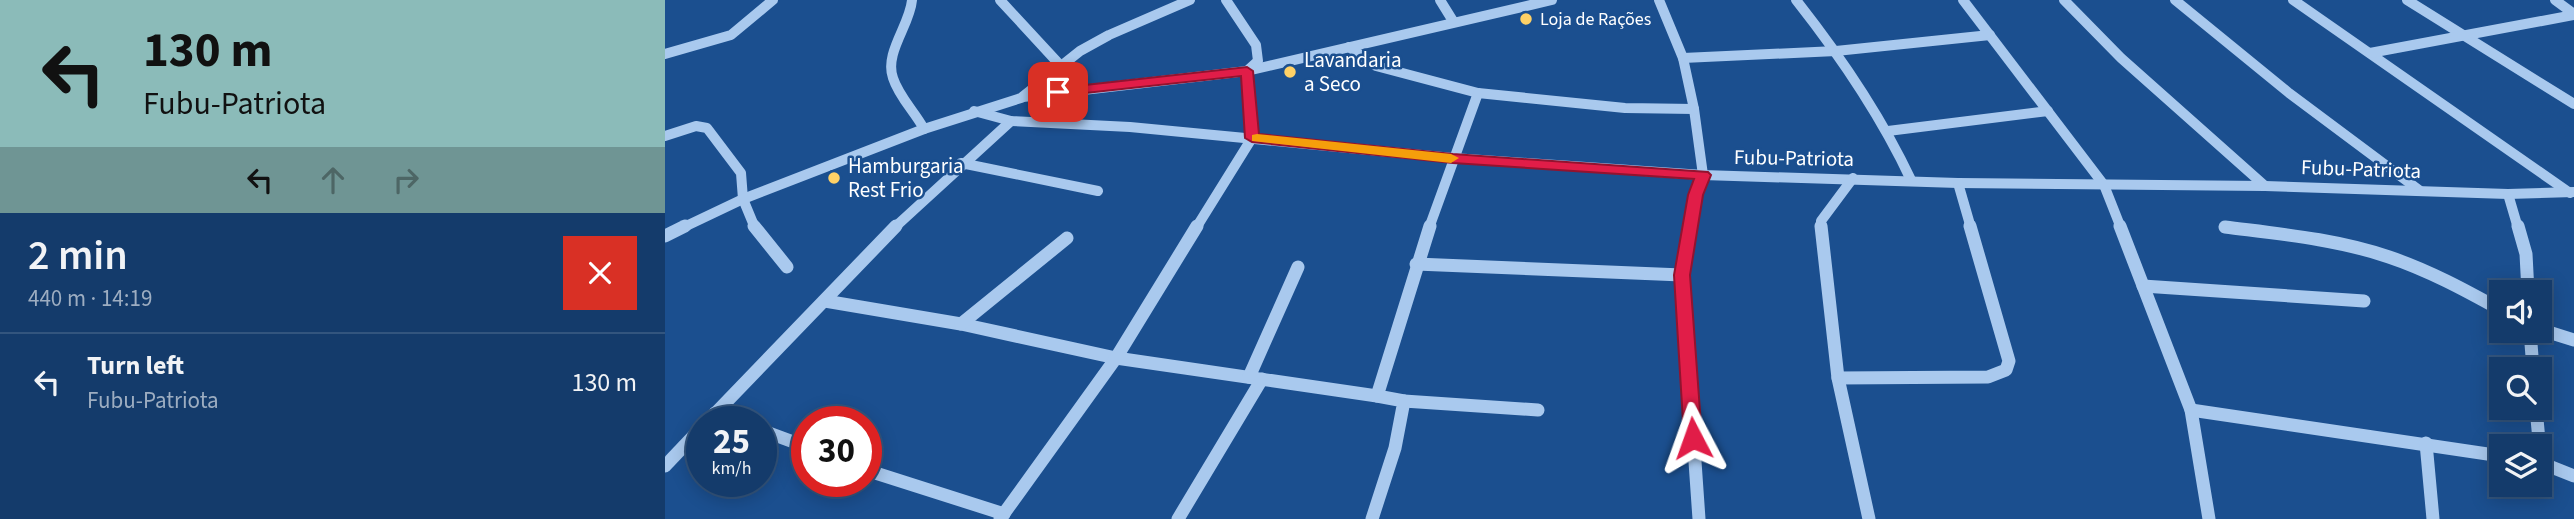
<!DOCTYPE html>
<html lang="en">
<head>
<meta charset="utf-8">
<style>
	:root { --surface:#143b6b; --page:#1d4271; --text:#f1f3f6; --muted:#9dadc1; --line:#33557e }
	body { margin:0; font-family:"Source Sans 3",sans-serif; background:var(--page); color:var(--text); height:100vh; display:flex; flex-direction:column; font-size:26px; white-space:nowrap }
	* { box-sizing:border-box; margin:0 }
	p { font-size:23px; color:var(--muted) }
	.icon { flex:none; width:38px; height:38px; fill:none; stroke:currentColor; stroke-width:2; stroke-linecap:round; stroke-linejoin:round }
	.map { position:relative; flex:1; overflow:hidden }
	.side { display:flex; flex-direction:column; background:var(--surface); width:665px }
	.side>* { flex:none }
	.guide { background:#8bbbb9; color:#111; overflow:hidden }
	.buttons { position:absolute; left:1824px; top:280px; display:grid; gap:14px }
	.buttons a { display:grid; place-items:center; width:63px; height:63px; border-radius:0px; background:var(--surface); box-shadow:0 4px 18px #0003,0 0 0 2px var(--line); font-size:35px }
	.speed { position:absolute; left:21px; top:406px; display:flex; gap:14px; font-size:35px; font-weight:700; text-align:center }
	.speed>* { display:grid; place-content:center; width:91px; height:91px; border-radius:50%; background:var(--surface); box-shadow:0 4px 18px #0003,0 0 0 2px var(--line); line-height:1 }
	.speed small { font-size:18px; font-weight:400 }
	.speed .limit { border:10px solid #d22; background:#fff; color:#111 }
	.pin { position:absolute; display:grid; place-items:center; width:60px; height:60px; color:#fff; margin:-30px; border-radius:14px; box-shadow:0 4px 10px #0006 }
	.me { position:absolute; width:77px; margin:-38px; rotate:356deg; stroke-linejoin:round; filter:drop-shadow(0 0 5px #0008) }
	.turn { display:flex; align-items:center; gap:24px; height:147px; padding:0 28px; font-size:32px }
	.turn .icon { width:91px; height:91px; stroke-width:2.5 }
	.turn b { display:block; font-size:49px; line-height:60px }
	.lanes { display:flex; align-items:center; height:66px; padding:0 28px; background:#0003; justify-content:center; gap:35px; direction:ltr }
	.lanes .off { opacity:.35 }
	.round { display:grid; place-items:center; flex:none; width:74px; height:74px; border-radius:0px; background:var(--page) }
	.summary { display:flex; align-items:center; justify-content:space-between; height:119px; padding:0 28px }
	h1 { font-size:42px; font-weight:600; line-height:52px }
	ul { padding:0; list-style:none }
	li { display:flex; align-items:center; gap:21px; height:98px; padding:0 28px; border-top:2px solid var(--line) }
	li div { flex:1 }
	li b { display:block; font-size:26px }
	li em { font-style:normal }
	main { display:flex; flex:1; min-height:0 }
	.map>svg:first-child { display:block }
</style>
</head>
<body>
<main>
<section class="side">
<div class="guide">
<div class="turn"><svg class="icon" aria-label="left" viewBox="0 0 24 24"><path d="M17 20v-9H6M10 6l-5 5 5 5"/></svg><div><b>130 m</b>Fubu-Patriota</div></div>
<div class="lanes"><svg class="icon" aria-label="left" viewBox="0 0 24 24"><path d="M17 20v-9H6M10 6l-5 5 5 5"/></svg><svg class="icon off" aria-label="ahead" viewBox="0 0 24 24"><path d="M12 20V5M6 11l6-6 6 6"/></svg><svg class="icon off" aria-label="right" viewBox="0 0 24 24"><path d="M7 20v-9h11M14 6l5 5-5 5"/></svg></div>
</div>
<div class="summary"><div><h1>2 min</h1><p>440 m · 14:19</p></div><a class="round" style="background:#d93025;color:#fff"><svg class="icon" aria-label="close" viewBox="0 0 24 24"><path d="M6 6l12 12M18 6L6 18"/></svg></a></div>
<ul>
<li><svg class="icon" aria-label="left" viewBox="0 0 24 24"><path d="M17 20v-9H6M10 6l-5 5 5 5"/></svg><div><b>Turn left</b><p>Fubu-Patriota</p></div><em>130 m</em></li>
</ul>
</section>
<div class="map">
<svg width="1909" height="519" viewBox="0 0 1909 519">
	<rect width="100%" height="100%" fill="#1b4f8f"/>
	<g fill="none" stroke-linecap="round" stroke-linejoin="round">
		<g stroke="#a9c9ee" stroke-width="10">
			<path d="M247,0C245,25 219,53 228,78C234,97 250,112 259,129"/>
			<polyline points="335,0 395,65"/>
			<polyline points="561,0 591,45 593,61 582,71"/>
			<polyline points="775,0 788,21"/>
			<polyline points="994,0 1018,58 1029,109 1038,175 1031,195 1025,228"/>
			<path d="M1131,0C1176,57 1215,114 1246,180"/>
			<polyline points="1298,0 1439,185 1456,228"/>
			<polyline points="1399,0 1456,58 1600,186"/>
			<polyline points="1510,0 1624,93 1754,190"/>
			<polyline points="1628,0 1905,193"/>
			<polyline points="1742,0 1909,104"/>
			<polyline points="1890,0 1909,14"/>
			<polyline points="684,47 711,66 813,93 960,108 1029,109"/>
			<polyline points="1705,53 1909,15"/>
			<polyline points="0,54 66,35 108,0"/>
			<polyline points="1018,58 1171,51 1325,35"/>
			<polyline points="358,97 582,71 887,0"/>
			<polyline points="309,111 346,121 465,127 788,158 1038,175 1293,183 1600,186 1843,194 1909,192"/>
			<polyline points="1223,131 1383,111"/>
			<polyline points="0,136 31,126 42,128 76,173 78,199 90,228"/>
			<polyline points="296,163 433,191"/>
			<polyline points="1293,183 1306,228"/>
			<polyline points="1843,194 1853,228"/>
			<polyline points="1560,227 1569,228"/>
			<polyline points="17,228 78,199 259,129 356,98 415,51 444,35 525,0"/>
			<polyline points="229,228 346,121"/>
			<polyline points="531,228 587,138 582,71"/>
			<polyline points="764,228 813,93"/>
			<polyline points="1156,228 1156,221 1188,178"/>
		</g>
		<g stroke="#a9c9ee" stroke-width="13">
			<polyline points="89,226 122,267"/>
			<polyline points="1026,226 1017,275 1034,519"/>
			<polyline points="1156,226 1173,378 1204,519"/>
			<polyline points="1455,226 1526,410 1544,519"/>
			<polyline points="1853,226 1861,254 1863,292"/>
			<path d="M1560,227C1615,234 1671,239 1724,257C1763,270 1800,290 1836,310"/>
			<polyline points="0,236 20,226"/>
			<polyline points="751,264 1017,275"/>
			<polyline points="1478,286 1699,301"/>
			<polyline points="160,301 296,324 451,358 712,396"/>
			<polyline points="296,324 402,238"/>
			<polyline points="1874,329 1909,340"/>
			<polyline points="1865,331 1868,369"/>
			<polyline points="584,377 633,267"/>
			<polyline points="1173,378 1323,377 1341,370 1344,361 1305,226"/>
			<polyline points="739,401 873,410"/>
			<polyline points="1871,408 1876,462"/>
			<polyline points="1526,410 1836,456"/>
			<polyline points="50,413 74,422"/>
			<polyline points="42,422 231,226"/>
			<polyline points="96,430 142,447"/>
			<polyline points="1761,443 1768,519"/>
			<polyline points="1874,462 1909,476"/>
			<polyline points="0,466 37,427"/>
			<polyline points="201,470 339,514"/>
			<polyline points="335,519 451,358 532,226"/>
			<polyline points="513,519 597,379"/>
			<polyline points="707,519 730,448 739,401 712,396 765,226"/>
		</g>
	</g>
	<polygon fill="#e11d48" stroke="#92132f" stroke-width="2" points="582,67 588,71 594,134 788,154 1043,172 1046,175 1038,195 1025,275 1037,438 1035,443 1028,446 1022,443 1019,438 1009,275 1023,195 1029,179 788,163 587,142 580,138 576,76 393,96 387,92 393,88"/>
	<polygon fill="#f59e0b" points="592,134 786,154 794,158 786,163 587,141 587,135"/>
	<g fill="#ffd166" stroke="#1b4f8f" stroke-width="2.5">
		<circle cx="861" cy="19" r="7"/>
		<circle cx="625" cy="72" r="7"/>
		<circle cx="169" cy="178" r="7"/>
	</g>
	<g text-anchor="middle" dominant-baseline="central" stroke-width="5" stroke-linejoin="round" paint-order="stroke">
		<g font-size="18" fill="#fff" stroke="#1b4f8f" text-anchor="start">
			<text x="875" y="19">Loja de Rações</text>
		</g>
		<g font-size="21" fill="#fff" stroke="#1b4f8f" text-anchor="start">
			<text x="639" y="60">Lavandaria<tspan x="639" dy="24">a Seco</tspan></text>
			<text x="183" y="166">Hamburgaria<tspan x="183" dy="24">Rest Frio</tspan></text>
		</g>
		<g font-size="21" fill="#fff" stroke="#1b4f8f">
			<text transform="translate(1129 158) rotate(1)">Fubu-Patriota</text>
			<text transform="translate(1696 169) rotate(2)">Fubu-Patriota</text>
		</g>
	</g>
</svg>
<div class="buttons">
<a><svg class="icon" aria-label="sound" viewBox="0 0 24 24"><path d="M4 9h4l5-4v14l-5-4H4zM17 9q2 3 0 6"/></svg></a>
<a><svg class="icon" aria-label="search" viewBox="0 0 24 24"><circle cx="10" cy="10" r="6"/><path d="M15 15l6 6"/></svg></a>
<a><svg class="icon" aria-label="layers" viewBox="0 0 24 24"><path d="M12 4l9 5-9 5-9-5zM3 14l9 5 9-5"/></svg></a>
</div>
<div class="speed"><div>25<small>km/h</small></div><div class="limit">30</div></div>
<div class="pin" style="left:393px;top:92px;background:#d93025"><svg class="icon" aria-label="arrive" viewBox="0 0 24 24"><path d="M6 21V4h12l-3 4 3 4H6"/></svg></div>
<svg class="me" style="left:1028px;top:438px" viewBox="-20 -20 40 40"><path d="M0-17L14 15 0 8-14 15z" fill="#e11d48" stroke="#fff" stroke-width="4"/></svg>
</div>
</main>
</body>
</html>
